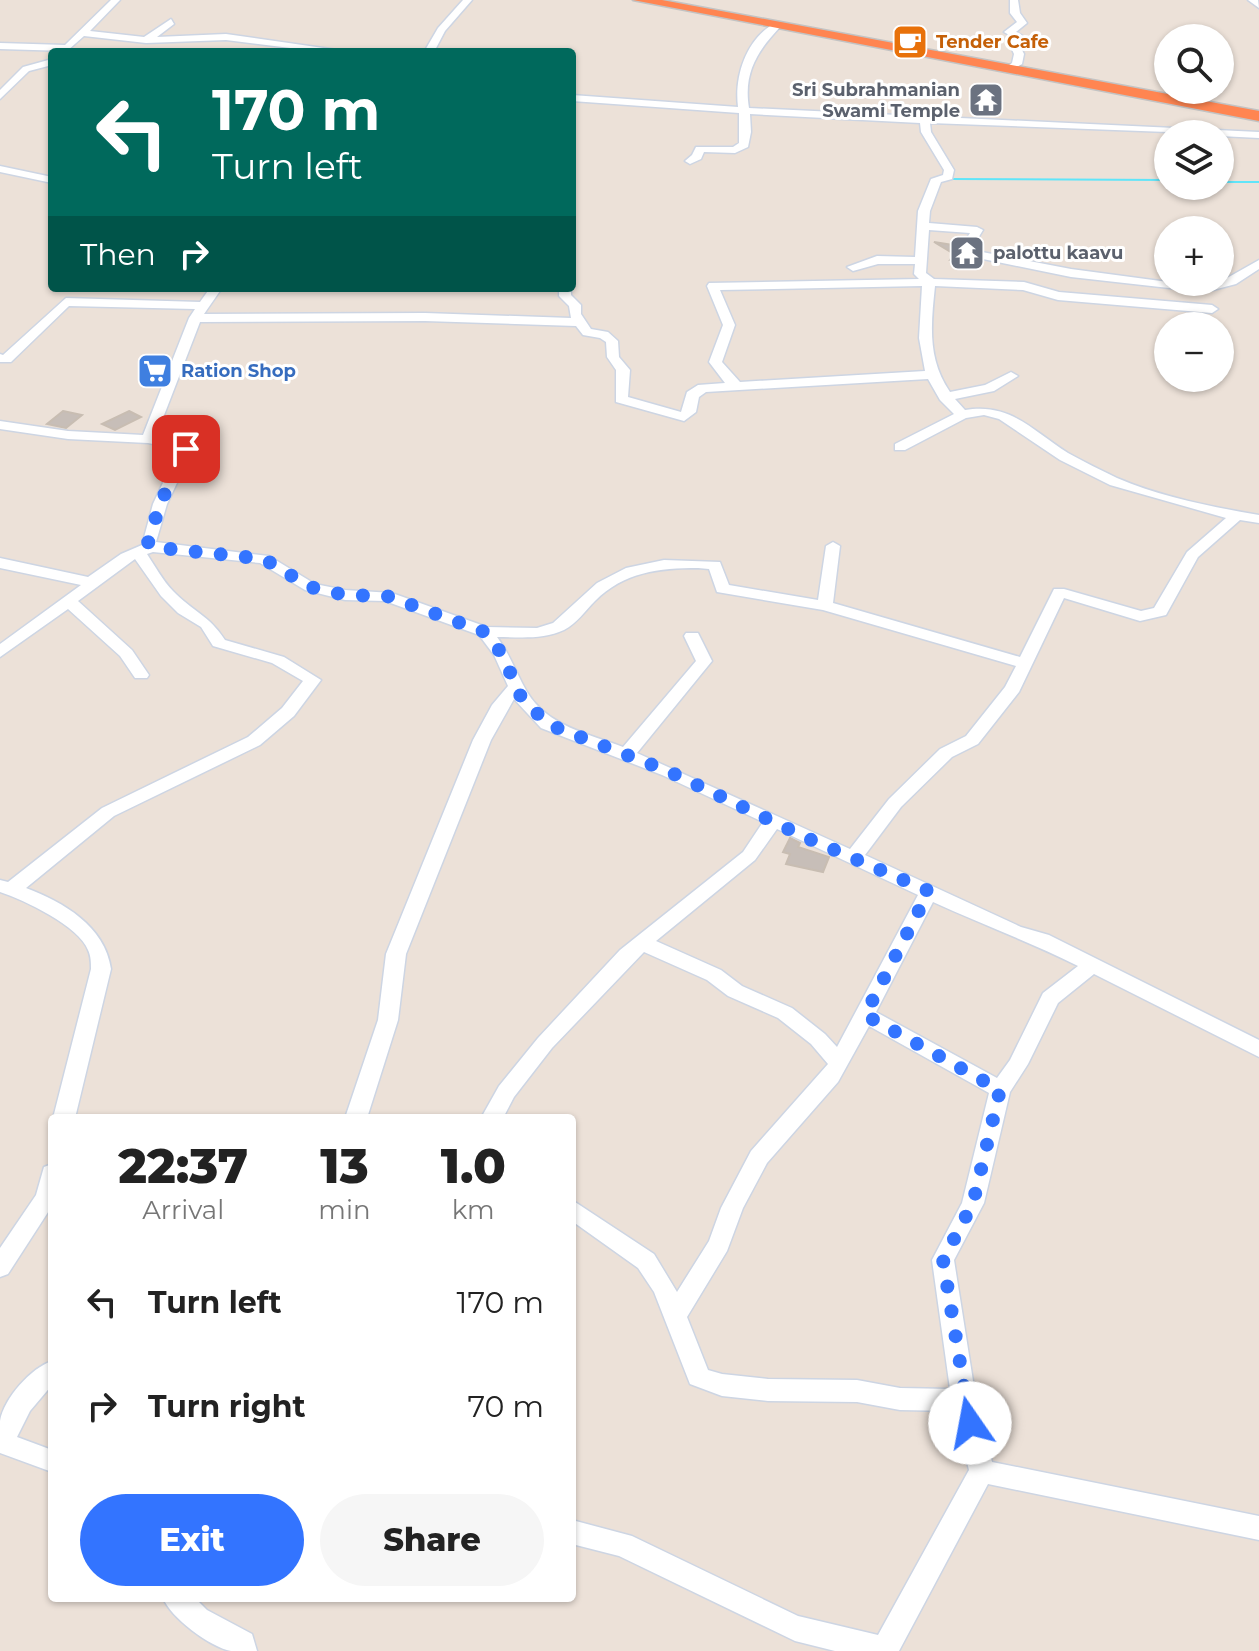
<!DOCTYPE html>
<html lang="en">
<head>
<meta charset="utf-8">
<style>
	:root { --surface:#fff; --page:#f6f6f6; --text:#222; --muted:#767676; --accent:#3374ff }
	body { margin:0; font-family:Montserrat,sans-serif; background:var(--page); color:var(--text); height:100vh; display:flex; flex-direction:column; font-size:30px; white-space:nowrap }
	* { box-sizing:border-box; margin:0 }
	p { font-size:26px; color:var(--muted) }
	.icon { flex:none; width:44px; height:44px; fill:none; stroke:currentColor; stroke-width:2; stroke-linecap:round; stroke-linejoin:round }
	.map { position:relative; flex:1; overflow:hidden }
	.side { position:absolute; left:48px; top:1114px; width:528px; height:488px; display:flex; flex-direction:column; background:var(--surface); border-radius:8px; box-shadow:0 2px 6px #0004 }
	.side>* { flex:none }
	.banner { position:absolute; left:48px; top:48px; width:528px; height:244px; border-radius:8px; box-shadow:0 2px 6px #0004; background:#00695c; color:#fff; overflow:hidden }
	.tools { position:absolute; left:1154px; top:24px; display:grid; gap:16px }
	.tools a { display:grid; place-items:center; width:80px; height:80px; border-radius:50%; background:var(--surface); box-shadow:0 2px 6px #0004; font-size:40px }
	.pin { position:absolute; display:grid; place-items:center; width:68px; height:68px; color:#fff; margin:-34px; border-radius:16px; box-shadow:0 4px 12px #0006 }
	.me { position:absolute; width:88px; margin:-44px; rotate:348deg; stroke-linejoin:round; filter:drop-shadow(0 0 6px #0008) }
	.turn { display:flex; align-items:center; gap:28px; height:168px; padding:0 32px; font-size:36px }
	.turn .icon { width:104px; height:104px; stroke-width:2.5 }
	.turn b { display:block; font-size:56px; line-height:68px }
	.then { display:flex; align-items:center; height:76px; padding:0 32px; background:#0003; gap:16px; font-size:30px }
	.eta { display:flex; justify-content:space-evenly; align-items:center; height:136px; text-align:center }
	.eta b { font-size:48px; font-weight:800; line-height:56px }
	.action { display:flex; gap:16px; margin-top:auto; padding:16px 32px }
	.action a { flex:1; height:92px; border-radius:48px; background:var(--accent); color:#fff; font-size:32px; font-weight:800; line-height:92px; text-align:center }
	.action a+a { background:var(--page); color:var(--text) }
	ul { padding:0; list-style:none }
	li { display:flex; align-items:center; gap:24px; height:104px; padding:0 32px }
	li div { flex:1 }
	li b { display:block; font-size:30px }
	li em { font-style:normal }
	.map>svg:first-child { display:block }
</style>
</head>
<body>
<div class="map">
<svg width="1259" height="1651" viewBox="0 0 1259 1651">
	<rect width="100%" height="100%" fill="#ece1d8"/>
	<g fill="none" stroke-linecap="round" stroke-linejoin="round">
		<g stroke="#60e5f9" stroke-width="2">
			<polyline points="947,179 1168,180"/>
			<polyline points="1220,182 1259,182"/>
		</g>
	</g>
	<g fill="#c7beb8" stroke="#c8bdb2" stroke-width="2">
		<polygon points="934,242 959,246 971,251 963,262 950,260 954,254"/>
		<polygon points="63,411 82,415 66,428 47,424"/>
		<polygon points="129,411 141,417 115,430 102,424"/>
		<polygon points="790,838 800,843 798,847 829,857 823,872 786,864 790,854 783,852"/>
	</g>
	<g fill="none" stroke-linecap="round" stroke-linejoin="round">
		<defs>
			<g id="minor">
				<polygon points="111,0 120,0 90,31 144,37 171,19 174,24 157,37 226,34 351,52 323,52 226,40 146,43 84,36 67,51 0,49 0,43 65,45"/>
				<polygon points="463,0 472,0 445,31 434,52 424,52 438,28"/>
				<polygon points="1010,0 1018,0 1020,13 1027,23 1016,32 1029,40 1019,44 1024,54 1022,64 1008,72 1003,69 1012,63 1014,54 1009,43 1016,39 1004,32 1017,22 1010,13"/>
				<polygon points="1248,0 1258,0 1259,8"/>
				<path d="M777,22L782,25C758,50 743,72 749,108L1259,132V138L1220,136V134L930,123L931,132L954,170L952,179L941,182L930,211L929,223L977,227L983,230L972,248L968,249L962,246L970,233L929,230L926,273L934,279L1024,282L1059,292L1212,305L1218,309L1212,313L1058,300L1023,290L935,286C931,324 927,359 950,392L985,385L1011,372L1018,376L994,391L955,399L965,410C1010,402 1033,431 1068,453C1084,462 1101,470 1117,478C1161,497 1213,507 1259,515V523L1240,520L1198,557L1166,615L1140,621L1064,598L1019,692L978,744L952,757L901,807L865,855L1021,927L1049,935L1259,1040V1057L1094,974L1058,1003L1028,1064L1010,1092L984,1203L954,1260L976,1400L992,1462L1259,1516V1540L988,1484L899,1651H835L795,1641L619,1556L572,1544V1520L632,1536L798,1616L878,1635L969,1470L954,1411L900,1410L857,1402L768,1401L722,1396L690,1384L654,1292L638,1268L572,1221V1200L654,1254L677,1292L709,1241L721,1208L751,1151L828,1064L811,1044L778,1018L728,996L707,980L644,952L552,1048L514,1097L503,1118H481L499,1086L538,1038L620,950L743,852L763,822L662,775L541,728L514,699L491,740L406,954L398,1020L367,1118H345L378,1020L386,954L473,740L492,705L508,686L494,655L479,635L385,601L345,600L305,590L260,563L153,552L147,554C155,566 163,581 173,591C192,611 209,615 225,640L284,657L321,680L294,716L260,745L114,816L26,888C63,902 105,926 111,969L75,1118H53L91,969C91,963 91,956 88,950C79,926 24,900 0,892V880L8,882L102,808L248,737L282,708L303,681L272,663L213,646L201,627L178,613L161,596L135,559L78,601L132,650L149,675L147,678H135L120,656L68,609L0,657V644L81,585L0,568V558L88,577L121,554L142,545L153,504L179,449L148,443L68,439L0,429V421L68,431L143,435L189,318L195,309L69,306L11,362H0V354L3,355L66,298L200,302L210,288H222L204,314L425,313L571,318L569,306L559,296V288H571V295L581,305V314L591,329L608,332L618,341L619,357L630,370L628,397L681,412L687,392L698,385L725,383L709,362L723,325L707,286L709,283L919,279L914,274L915,264H878L853,271L847,267L877,256L915,257L918,211L931,179L943,175L944,170L921,132L920,123L750,114L751,132L748,147L735,153L704,152L701,159L690,164L685,161L692,155L696,147H733L739,143V113L572,101V95L738,107C734,75 747,37 777,22ZM922,286L919,338L925,371L740,382L722,362L735,325L720,290ZM425,321L576,326L583,335L600,338L606,342L607,357L616,370V402L684,421L696,412L699,397L706,392L928,379L940,400L954,414L895,444V450H905L966,418L984,415L999,419L1060,460L1110,485L1226,518L1187,552L1154,608L1141,611L1064,589H1054L1020,657L833,603L840,546L833,542L826,546L818,600L729,585L720,562L664,560L626,568L597,583L553,623L537,628L487,627L392,593L345,590L315,584L269,556L156,542L167,504L193,449L190,443L156,436L200,322ZM698,568L709,569L717,592L823,610L1016,666L1005,687L966,736L940,749L889,799L850,849L637,753L712,661L698,633H686L684,636L696,661L623,747C589,734 547,726 527,692C516,673 510,654 497,637C519,637 543,640 564,630C577,623 585,611 595,601C624,572 659,568 698,568ZM777,829L918,895L837,1047L825,1034L792,1008L742,986L721,970L656,941L755,860ZM933,902C981,924 1030,942 1078,966L1043,993L1010,1060L997,1078L876,1012ZM869,1026L989,1093L962,1203L932,1260L950,1389L900,1388L857,1380L768,1379L722,1374L708,1370L687,1317L727,1251L743,1208L767,1163L838,1082Z"/>
				<polygon points="52,59 52,65 29,71 0,99 0,90 23,67"/>
				<polygon points="0,166 52,177 52,183 0,172"/>
				<polygon points="982,252 1071,269 1168,282 1220,282 1259,260 1259,269 1236,284 1213,290 1187,290 1071,277 978,258 978,254"/>
				<polygon points="52,1164 52,1206 8,1274 0,1277 0,1248 36,1195 44,1167"/>
				<path d="M52,1361V1385L30,1411L17,1437L52,1450V1472L0,1453C0,1443 0,1431 0,1421C4,1398 31,1368 52,1361Z"/>
				<path d="M163,1598H195L207,1610L252,1634L257,1651C249,1651 239,1651 231,1651C210,1647 171,1618 163,1598Z"/>
			</g>
			<polygon id="highway" points="633,0 662,0 1259,111 1259,121"/>
		</defs>
		<use href="#minor" stroke="#cdd5e3" stroke-width="3"/>
		<use href="#highway" stroke="#c3c3c3" stroke-width="3"/>
		<use href="#minor" fill="#fff" fill-rule="evenodd"/>
		<use href="#highway" fill="#ff8551" fill-rule="evenodd"/>
	</g>
	<g fill="none" stroke-linecap="round" stroke-linejoin="round">
		<polyline stroke="#3374ff" stroke-width="14" stroke-dasharray="0 25.2" points="186,449 160,504 148,543 152,547 264,559 310,587 345,595 387,596 485,632 502,654 520,695 547,724 668,771 809,839 929,891 865,1015 1000,1090 973,1203 943,1260 970,1423"/>
	</g>
	<defs>
		<symbol id="cafe-square" viewBox="-11 -11 22 22"><rect x="-9" y="-9" width="18" height="18" rx="4" fill="#e8710a" stroke="#fff"/><path d="M-5.5-4.5H6V0H3Q3 3.5 0 3.5H-2.5Q-5.5 3.5-5.5 0ZM3-3.2v2h1.7v-2ZM-6 4.5H4V6H-6Z" fill="#fff"/></symbol>
		<symbol id="temple-square" viewBox="-11 -11 22 22"><rect x="-9" y="-9" width="18" height="18" rx="4" fill="#6b7280" stroke="#fff"/><path d="M0-6L5-2H3V0L6.5 2.5H4V6H1.5V3h-3V6H-4V2.5H-6.5L-3 0V-2H-5Z" fill="#fff"/></symbol>
		<symbol id="supermarket-square" viewBox="-11 -11 22 22"><rect x="-9" y="-9" width="18" height="18" rx="4" fill="#3f7fe0" stroke="#fff"/><path d="M-6-5.5h2.5l.6 2H6L4.5 2H-2.5L-4.4-4H-6ZM-1.5 3.2a1.3 1.3 0 1 0 .1 0ZM3 3.2a1.3 1.3 0 1 0 .1 0Z" fill="#fff"/></symbol>
	</defs>
	<g fill-rule="evenodd">
		<use href="#cafe-square" x="890" y="22" width="40" height="40"/>
		<use href="#temple-square" x="966" y="80" width="40" height="40"/>
		<use href="#temple-square" x="947" y="233" width="40" height="40"/>
		<use href="#supermarket-square" x="135" y="351" width="40" height="40"/>
	</g>
	<g text-anchor="middle" dominant-baseline="central" stroke-width="6" stroke-linejoin="round" paint-order="stroke">
		<g font-size="18" font-weight="bold" fill="#c56008" stroke="#fff" text-anchor="start">
			<text x="936" y="42">Tender Cafe</text>
		</g>
		<g font-size="18" font-weight="bold" fill="#5b616d" stroke="#fff" text-anchor="end">
			<text x="960" y="90">Sri Subrahmanian<tspan x="960" dy="21">Swami Temple</tspan></text>
			<text x="993" y="253" text-anchor="start">palottu kaavu</text>
		</g>
		<g font-size="18" font-weight="bold" fill="#366cbe" stroke="#fff" text-anchor="start">
			<text x="181" y="371">Ration Shop</text>
		</g>
	</g>
</svg>
<div class="tools">
<a><svg class="icon" aria-label="search" viewBox="0 0 24 24"><circle cx="10" cy="10" r="6"/><path d="M15 15l6 6"/></svg></a>
<a><svg class="icon" aria-label="layers" viewBox="0 0 24 24"><path d="M12 4l9 5-9 5-9-5zM3 14l9 5 9-5"/></svg></a>
<a>+</a>
<a>−</a>
</div>
<div class="pin" style="left:186px;top:449px;background:#d93025"><svg class="icon" aria-label="arrive" viewBox="0 0 24 24"><path d="M6 21V4h12l-3 4 3 4H6"/></svg></div>
<svg class="me" style="left:970px;top:1423px" viewBox="-20 -20 40 40"><circle r="19" fill="#fff"/><path d="M0-13L10 11 0 6-10 11z" fill="#3374ff"/></svg>
<div class="banner">
<div class="turn"><svg class="icon" aria-label="left" viewBox="0 0 24 24"><path d="M17 20v-9H6M10 6l-5 5 5 5"/></svg><div><b>170 m</b>Turn left</div></div>
<div class="then">Then<svg class="icon" aria-label="right" viewBox="0 0 24 24"><path d="M7 20v-9h11M14 6l5 5-5 5"/></svg></div>
</div>
<section class="side">
<div class="eta">
<div><b>22:37</b><p>Arrival</p></div>
<div><b>13</b><p>min</p></div>
<div><b>1.0</b><p>km</p></div>
</div>
<ul>
<li><svg class="icon" aria-label="left" viewBox="0 0 24 24"><path d="M17 20v-9H6M10 6l-5 5 5 5"/></svg><div><b>Turn left</b></div><em>170 m</em></li>
<li><svg class="icon" aria-label="right" viewBox="0 0 24 24"><path d="M7 20v-9h11M14 6l5 5-5 5"/></svg><div><b>Turn right</b></div><em>70 m</em></li>
</ul>
<div class="action"><a>Exit</a><a>Share</a></div>
</section>
</div>
</body>
</html>
